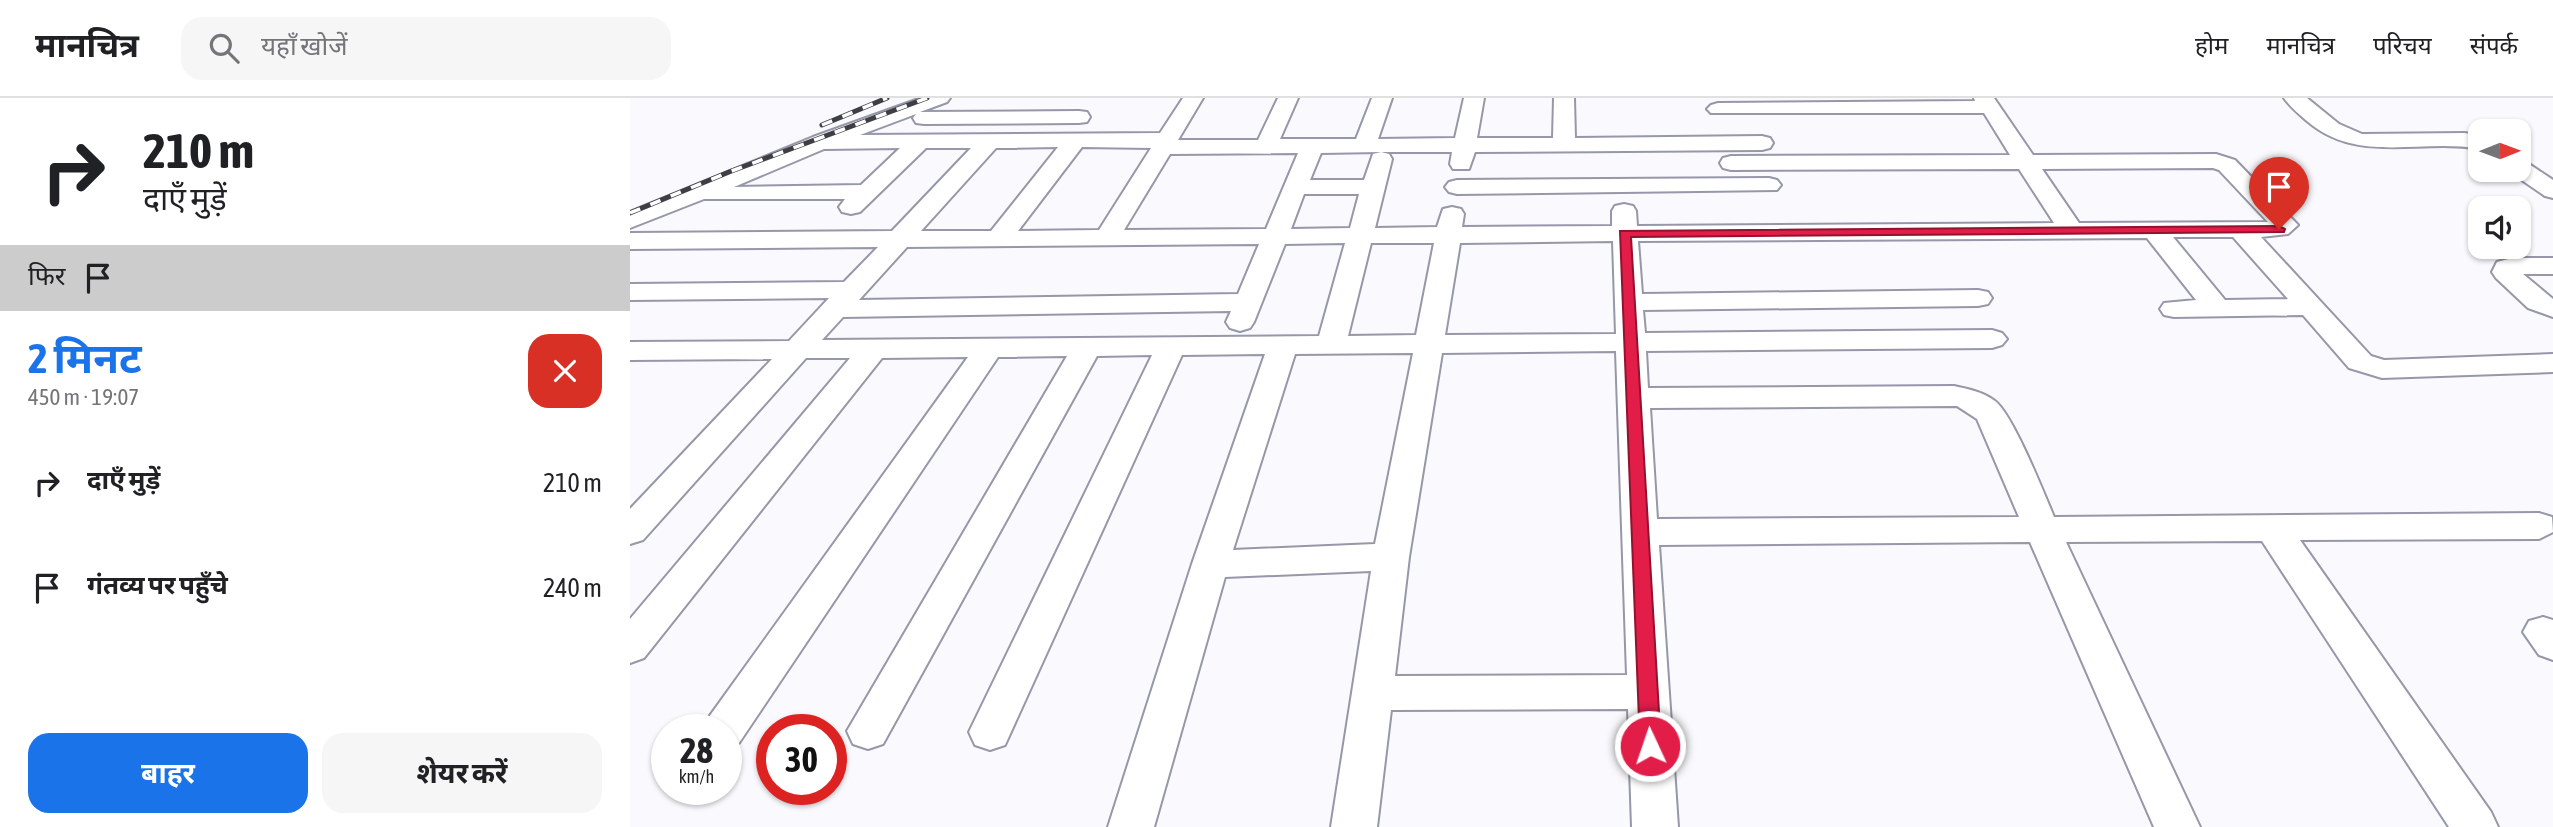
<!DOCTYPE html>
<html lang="hi">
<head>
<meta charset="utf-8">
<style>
	:root { --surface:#fff; --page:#f6f6f6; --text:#202124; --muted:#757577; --line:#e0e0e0; --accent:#1a73e8 }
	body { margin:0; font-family:"Asap Condensed","Noto Sans Devanagari",sans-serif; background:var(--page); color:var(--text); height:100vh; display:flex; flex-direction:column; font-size:26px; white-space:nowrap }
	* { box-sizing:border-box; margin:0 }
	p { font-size:23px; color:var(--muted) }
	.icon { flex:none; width:38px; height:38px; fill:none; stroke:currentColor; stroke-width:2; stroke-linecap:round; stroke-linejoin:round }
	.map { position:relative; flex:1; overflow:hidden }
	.drawer { display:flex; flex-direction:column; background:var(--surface); width:630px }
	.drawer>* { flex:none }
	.top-card { background:#fff; color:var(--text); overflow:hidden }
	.needle { width:46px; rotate:89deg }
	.tools { position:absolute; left:1838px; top:21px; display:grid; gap:14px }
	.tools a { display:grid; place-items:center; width:63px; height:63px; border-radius:14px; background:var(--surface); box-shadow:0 2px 5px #0004; font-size:35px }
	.speed { position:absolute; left:21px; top:616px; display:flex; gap:14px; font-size:35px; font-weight:700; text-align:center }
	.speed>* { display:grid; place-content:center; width:91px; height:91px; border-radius:50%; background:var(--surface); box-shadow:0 2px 5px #0004; line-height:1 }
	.speed small { font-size:18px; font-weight:400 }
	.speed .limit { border:10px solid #d22; background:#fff; color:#111 }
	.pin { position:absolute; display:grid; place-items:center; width:60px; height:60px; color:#fff; margin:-72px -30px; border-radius:50% 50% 50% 0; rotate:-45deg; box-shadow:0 0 7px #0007 }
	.pin .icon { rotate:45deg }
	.me { position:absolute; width:77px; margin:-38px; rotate:357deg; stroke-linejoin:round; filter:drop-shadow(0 0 5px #0008) }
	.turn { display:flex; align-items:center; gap:24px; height:147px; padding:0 28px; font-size:32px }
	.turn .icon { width:91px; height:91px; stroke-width:2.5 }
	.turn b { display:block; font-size:49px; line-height:60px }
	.then { display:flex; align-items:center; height:66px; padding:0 28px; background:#0003; gap:14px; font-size:26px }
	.round { display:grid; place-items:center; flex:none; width:74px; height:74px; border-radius:21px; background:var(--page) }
	.headline { display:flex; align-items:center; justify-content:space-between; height:119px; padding:0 28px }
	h1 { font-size:42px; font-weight:700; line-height:52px; color:var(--accent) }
	.button { display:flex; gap:14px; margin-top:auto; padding:14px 28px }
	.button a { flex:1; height:80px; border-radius:21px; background:var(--accent); color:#fff; font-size:28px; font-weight:700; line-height:80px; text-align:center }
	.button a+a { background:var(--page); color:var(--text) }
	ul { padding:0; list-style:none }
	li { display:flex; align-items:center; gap:21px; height:105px; padding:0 28px }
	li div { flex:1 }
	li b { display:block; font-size:26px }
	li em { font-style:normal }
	header { display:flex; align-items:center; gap:42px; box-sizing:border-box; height:98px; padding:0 35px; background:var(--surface); border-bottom:2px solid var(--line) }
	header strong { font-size:33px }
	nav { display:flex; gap:38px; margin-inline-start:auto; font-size:24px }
	.search { width:490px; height:63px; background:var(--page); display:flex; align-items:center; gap:18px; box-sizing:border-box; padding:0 24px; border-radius:21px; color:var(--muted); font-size:26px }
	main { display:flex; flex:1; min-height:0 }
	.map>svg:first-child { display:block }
</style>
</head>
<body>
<header>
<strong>मानचित्र</strong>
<div class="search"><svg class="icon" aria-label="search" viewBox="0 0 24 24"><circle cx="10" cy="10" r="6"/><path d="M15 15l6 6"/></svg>यहाँ खोजें</div>
<nav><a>होम</a><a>मानचित्र</a><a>परिचय</a><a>संपर्क</a></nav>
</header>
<main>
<section class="drawer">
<div class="top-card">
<div class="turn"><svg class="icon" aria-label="right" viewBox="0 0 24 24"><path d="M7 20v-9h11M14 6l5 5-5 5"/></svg><div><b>210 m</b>दाएँ मुड़ें</div></div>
<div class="then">फिर<svg class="icon" aria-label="arrive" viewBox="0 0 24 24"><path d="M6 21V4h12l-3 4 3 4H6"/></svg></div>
</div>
<div class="headline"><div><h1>2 मिनट</h1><p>450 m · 19:07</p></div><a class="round" style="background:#d93025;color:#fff"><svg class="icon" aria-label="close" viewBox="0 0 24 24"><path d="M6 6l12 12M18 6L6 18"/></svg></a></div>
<ul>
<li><svg class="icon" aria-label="right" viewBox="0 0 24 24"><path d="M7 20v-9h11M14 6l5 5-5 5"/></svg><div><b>दाएँ मुड़ें</b></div><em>210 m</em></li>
<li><svg class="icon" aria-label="arrive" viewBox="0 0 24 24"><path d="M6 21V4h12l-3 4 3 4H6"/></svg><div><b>गंतव्य पर पहुँचे</b></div><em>240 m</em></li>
</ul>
<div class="button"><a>बाहर</a><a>शेयर करें</a></div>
</section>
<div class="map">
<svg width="1923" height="729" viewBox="0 0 1923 729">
	<rect width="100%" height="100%" fill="#fafafe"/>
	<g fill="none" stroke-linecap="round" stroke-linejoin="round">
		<defs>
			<g id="minor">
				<path d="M291,0H320L317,4L290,14L449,13L457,14L460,19L457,24L449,25L294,26L286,25L283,20L286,16L230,37L530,35L553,0H573L548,42H628L648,0H668L650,41H726L742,0H762L748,41L825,40L834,0H854L847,40H923L924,0H944L945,40L1132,38L1140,40L1143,45L1140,50L1132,52L845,54L839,71H823L820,66L822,54H751L759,56L762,61L745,130L807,129L813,111L822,109L831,111L834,116L832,129L982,128V113L985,108L994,106L1003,108L1006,113L1007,128L1424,125L1389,71L1101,72L1093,70L1090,65L1093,60L1101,58L1380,57L1354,15H1081L1077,11L1081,7L1088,5L1345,3L1344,0H1364L1403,57L1586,56L1605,62L1668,127L1658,136L1631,139L1741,258L1754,262L1923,256V274L1752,280L1719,270L1673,217L1544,219L1534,217L1530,211L1534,205L1566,202L1517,140L1008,143L1012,196L1348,192L1358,194L1362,200L1358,206L1348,208L1013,212L1015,235L1362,232L1372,235L1377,241L1372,247L1362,250L1016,253L1018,290L1324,288C1338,291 1353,294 1365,303C1383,317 1413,393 1424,419L1909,415L1922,419L1923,434L1909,441L1670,442L1861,714L1868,729H1819L1632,443L1436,444L1570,729H1524L1400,444L1029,447L1048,729H1002L998,611L761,612L747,729H701L741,473L595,479L524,729H478L562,466L635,256L552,257L375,647L360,652L345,647L339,634L522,257L467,258L253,646L238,651L223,646L217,633L437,258L368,259L109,645L96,649V632H73L79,619L338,259L252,260L14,560L0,565V521L220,260H176L13,442L0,446V411L142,261L0,262V244L159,243L199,200L0,202V186L214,184L248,149L0,151V135L262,133L341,50H296L230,114L221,116L212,114L209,109L215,101H74L0,130V114L183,39ZM428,49L361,133H291L366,50ZM452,49L521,50L469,132L388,133ZM270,50L231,87L104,89L194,51ZM751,54L743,56L734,82H680L691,55ZM668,55L636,131L494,132L540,56ZM1583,70L1589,72L1638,124L1449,125L1412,71ZM674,96H729L720,130L661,131ZM1543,139H1603L1658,201L1595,202ZM983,143L986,236L815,237L830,145ZM715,145L689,238L192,242L213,219L601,213L596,224L600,230L610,233L620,230L624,224L655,146ZM741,145H804L786,237L718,238ZM629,146L608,196L229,202L277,149ZM986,253L997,577L765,578L779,459L812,255ZM783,255L745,446L603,452L665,256ZM1327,308L1347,321L1389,419L1027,421L1020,310Z"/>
				<path d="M1654,0H1677L1709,26L1732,36L1834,35L1850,37V51C1790,40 1728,67 1677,23C1669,16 1660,9 1654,0Z"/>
				<polygon points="1888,62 1896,64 1923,82 1923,100 1915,98 1880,74 1878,72 1888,72"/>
				<polygon points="1139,80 1147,82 1151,87 1147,92 827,96 819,94 815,89 819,84 827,82"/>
				<polygon points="1882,160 1923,160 1923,176 1893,176 1923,201 1923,219 1898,210 1866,180 1862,174 1867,164"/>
				<polygon points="1913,519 1923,522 1923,562 1909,557 1893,534 1899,523"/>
			</g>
		</defs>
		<use href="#minor" stroke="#9697a8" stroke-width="4"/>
		<use href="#minor" fill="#fff" fill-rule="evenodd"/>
		<defs>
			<g id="rail">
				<polyline points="192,27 257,0"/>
				<polyline points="0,115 99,74 297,0"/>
			</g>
		</defs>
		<use href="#rail" stroke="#3e3e45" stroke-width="5"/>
		<use href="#rail" stroke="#fff" stroke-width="3.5" stroke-dasharray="11" stroke-linecap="butt"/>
	</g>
	<polygon fill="#e11d48" stroke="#92132f" stroke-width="2" points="1649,128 1655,131 1654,134 1001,139 1031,648 1028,655 1020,657 1013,655 1010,648 990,133"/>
</svg>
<div class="tools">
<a><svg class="needle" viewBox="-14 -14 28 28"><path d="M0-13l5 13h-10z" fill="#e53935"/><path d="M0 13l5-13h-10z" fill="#757577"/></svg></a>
<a><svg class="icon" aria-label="sound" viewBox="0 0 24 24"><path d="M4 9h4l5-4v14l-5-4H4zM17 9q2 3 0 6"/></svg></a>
</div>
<div class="speed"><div>28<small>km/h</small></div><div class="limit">30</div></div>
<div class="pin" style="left:1649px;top:131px;background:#d93025"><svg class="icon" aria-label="arrive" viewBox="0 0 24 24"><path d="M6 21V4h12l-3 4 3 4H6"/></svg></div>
<svg class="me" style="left:1020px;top:648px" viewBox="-20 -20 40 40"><circle r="17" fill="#e11d48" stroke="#fff" stroke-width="3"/><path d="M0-11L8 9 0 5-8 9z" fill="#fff"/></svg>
</div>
</main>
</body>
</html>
